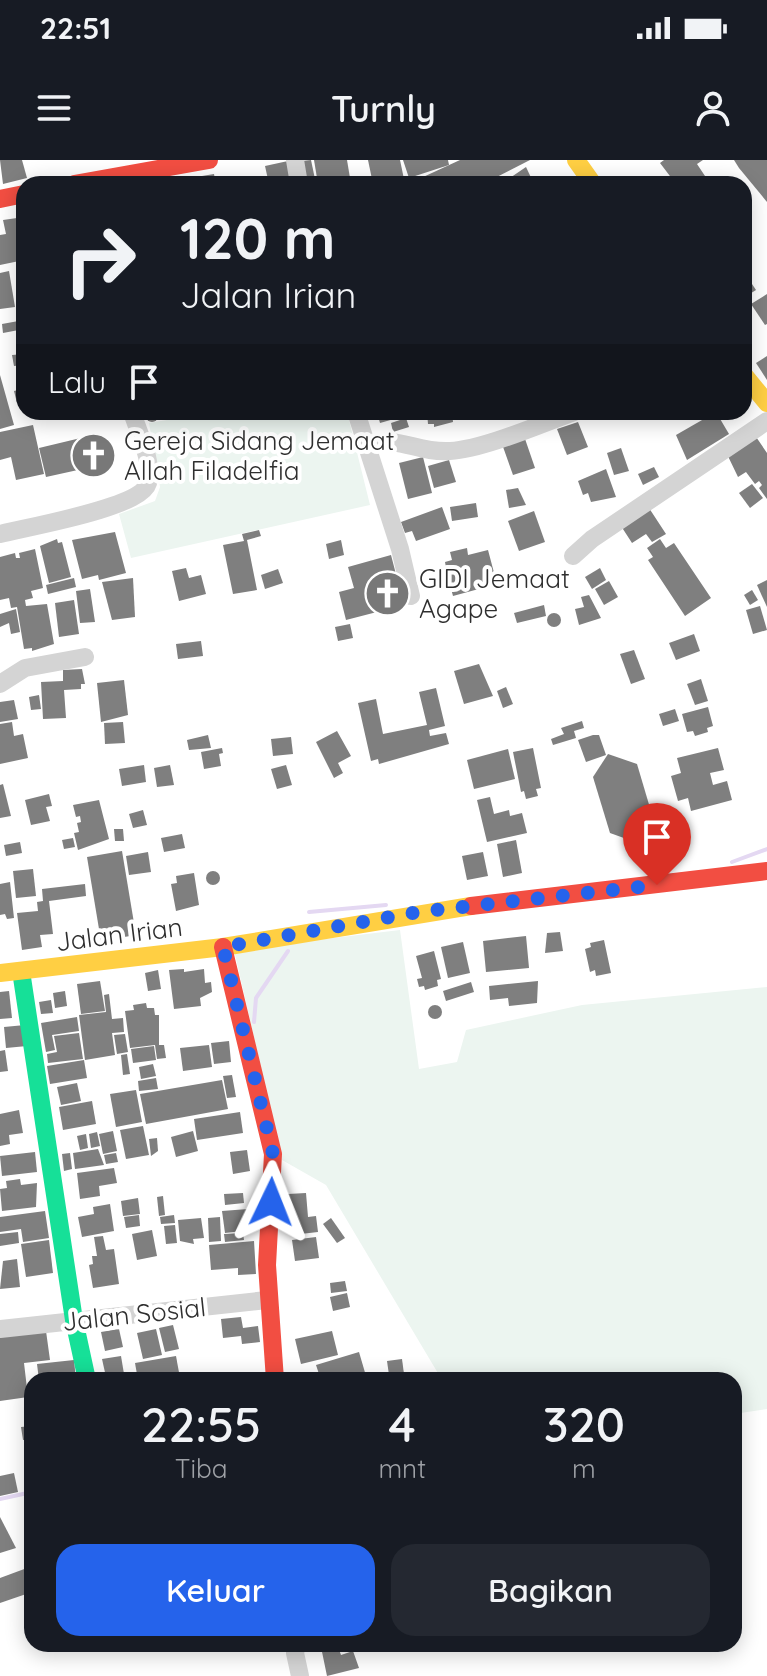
<!DOCTYPE html>
<html lang="id">
<head>
<meta charset="utf-8">
<style>
	:root { --surface:#171b24; --page:#242831; --text:#f1f3f6; --muted:#9ea1a6; --accent:#2563eb }
	body { margin:0; font-family:Quicksand,sans-serif; background:var(--page); color:var(--text); height:100vh; display:flex; flex-direction:column; font-size:30px; white-space:nowrap }
	* { box-sizing:border-box; margin:0 }
	p { font-size:26px; color:var(--muted) }
	.icon { flex:none; width:44px; height:44px; fill:none; stroke:currentColor; stroke-width:2; stroke-linecap:round; stroke-linejoin:round }
	.map { position:relative; flex:1; overflow:hidden }
	.sheet { position:absolute; left:24px; top:1212px; width:718px; height:280px; display:flex; flex-direction:column; background:var(--surface); border-radius:24px; box-shadow:0 4px 20px #0003 }
	.sheet>* { flex:none }
	.guide { position:absolute; left:16px; top:16px; width:736px; height:244px; border-radius:24px; box-shadow:0 4px 20px #0003; background:#171b24; color:var(--text); overflow:hidden }
	.pin { position:absolute; display:grid; place-items:center; width:68px; height:68px; color:#fff; margin:-82px -34px; border-radius:50% 50% 50% 0; rotate:-45deg; box-shadow:0 0 8px #0007 }
	.pin .icon { rotate:45deg }
	.me { position:absolute; width:88px; margin:-44px; rotate:2deg; stroke-linejoin:round; filter:drop-shadow(0 0 6px #0008) }
	.turn { display:flex; align-items:center; gap:28px; height:168px; padding:0 32px; font-size:36px }
	.turn .icon { width:104px; height:104px; stroke-width:2.5 }
	.turn b { display:block; font-size:56px; line-height:68px }
	.then { display:flex; align-items:center; height:76px; padding:0 32px; background:#0003; gap:16px; font-size:30px }
	.eta { display:flex; justify-content:space-evenly; align-items:center; height:136px; text-align:center }
	.eta b { font-size:48px; font-weight:600; line-height:56px }
	.action { display:flex; gap:16px; margin-top:auto; padding:16px 32px }
	.action a { flex:1; height:92px; border-radius:24px; background:var(--accent); color:#fff; font-size:32px; font-weight:600; line-height:92px; text-align:center }
	.action a+a { background:var(--page); color:var(--text) }
	.status { display:flex; justify-content:space-between; align-items:center; height:56px; padding:0 40px; background:var(--surface); direction:ltr }
	.status svg { height:22px; fill:currentColor }
	header { display:flex; justify-content:space-between; align-items:center; height:104px; padding:0 32px; background:var(--surface); font-size:36px; font-weight:600 }
	.map>svg:first-child { display:block }
</style>
</head>
<body>
<div class="status"><b>22:51</b><svg viewBox="0 0 49 12"><path d="M0 12V9h3v3zM5 12V6h3v6zM10 12V3h3v9zM15 12V0h3v12zM26 1h20v11H26zM47 4h2v5h-2z"/></svg></div>
<header><svg class="icon" aria-label="menu" viewBox="0 0 24 24"><path d="M4 6h16M4 12h16M4 18h16"/></svg>Turnly<svg class="icon" aria-label="person" viewBox="0 0 24 24"><circle cx="12" cy="8" r="4"/><path d="M4 21q1-7 8-7t8 7"/></svg></header>
<div class="map">
<svg width="767" height="1516" viewBox="0 0 767 1516">
	<rect width="100%" height="100%" fill="#fff"/>
	<g fill="#ecf5f0">
		<polygon points="215,252 347,252 370,345 131,398 119,354 155,341 160,327 149,263"/>
		<polygon points="400,770 419,909 457,902 466,870 582,845 767,827 767,1249 734,1254 734,1220 442,1220 326,1025 282,1000 234,790"/>
	</g>
	<g fill="none" stroke-linecap="round" stroke-linejoin="round">
		<g stroke="#e4d8f2" stroke-width="4">
			<polyline points="732,702 767,689"/>
			<polyline points="309,752 386,745"/>
			<polyline points="254,862 256,838 288,791"/>
			<polyline points="0,1339 32,1332"/>
		</g>
	</g>
	<g fill="#7f7f7f">
		<polygon points="0,0 22,0 27,18 3,24"/>
		<polygon points="311,0 316,24 306,24 301,1"/>
		<polygon points="314,0 347,0 351,24 318,24"/>
		<polygon points="368,0 400,0 405,24 373,24"/>
		<polygon points="403,0 448,0 449,5 409,18"/>
		<polygon points="460,0 530,0 483,24 408,24"/>
		<polygon points="664,0 703,0 697,4 707,19 701,24 676,24 660,3"/>
		<polygon points="734,0 767,0 767,42 739,8"/>
		<polygon points="288,1 293,24 269,24 265,6"/>
		<polygon points="526,7 534,24 501,24"/>
		<polygon points="214,14 216,24 191,24 190,18"/>
		<polygon points="17,58 19,68 24,67 24,100 0,105 0,75 6,74 3,60"/>
		<polygon points="9,111 15,147 0,149 0,113"/>
		<polygon points="746,115 756,130 748,135 744,129"/>
		<polygon points="767,134 767,164 765,165 751,144"/>
		<polygon points="24,160 24,169 3,173 2,164"/>
		<polygon points="24,194 24,205 14,206 12,195"/>
		<polygon points="767,196 767,220 756,203"/>
		<polygon points="0,215 14,265 0,269"/>
		<polygon points="22,229 24,241 17,243 14,231"/>
		<circle cx="152" cy="256" r="6"/>
		<polygon points="377,252 414,252 415,253 380,263"/>
		<polygon points="427,252 452,252 453,262 434,267 434,264 428,264"/>
		<polygon points="716,252 729,274 687,300 676,275"/>
		<polygon points="406,258 409,267 393,272 391,263"/>
		<polygon points="578,262 588,287 567,295 557,269"/>
		<polygon points="33,265 44,314 16,320 11,297 0,300 0,272"/>
		<polygon points="752,271 767,293 767,339 759,328 762,325 759,321 755,324 746,312 738,317 725,290"/>
		<polygon points="89,276 96,306 46,317 39,288"/>
		<polygon points="524,276 535,308 513,315 502,284"/>
		<polygon points="621,288 629,311 614,315 607,293"/>
		<polygon points="423,297 432,333 408,339 399,303"/>
		<polygon points="449,300 456,322 434,328 428,306"/>
		<polygon points="654,307 659,317 643,325 638,314"/>
		<polygon points="606,309 616,337 591,342 588,333 583,335 578,321"/>
		<polygon points="752,324 763,338 750,348 739,333"/>
		<polygon points="518,328 526,345 509,348 506,330"/>
		<polygon points="476,343 478,357 452,361 450,347"/>
		<polygon points="442,347 450,369 416,381 412,371 405,373 401,362"/>
		<polygon points="649,348 666,374 652,382 646,374 632,383 621,366"/>
		<polygon points="534,351 545,382 519,391 508,361"/>
		<polygon points="259,370 261,376 247,380 257,430 233,434 223,385 244,381 242,374"/>
		<polygon points="115,372 126,413 99,420 98,415 82,419 72,380"/>
		<polygon points="57,379 58,383 62,382 71,417 49,423 40,386"/>
		<polygon points="660,379 666,388 674,383 711,438 685,456 648,400 653,397 647,388"/>
		<polygon points="341,380 344,395 329,399 326,384"/>
		<polygon points="467,388 468,395 488,390 497,424 453,436 450,425 439,428 436,416 447,413 445,402 452,400 450,392"/>
		<polygon points="35,389 43,428 31,431 33,438 25,440 26,446 47,444 54,484 32,491 32,488 24,489 17,447 11,448 9,438 0,440 0,397 15,393 16,398 20,398 19,393"/>
		<polygon points="391,395 404,445 346,460 339,432 354,428 348,407"/>
		<polygon points="186,408 189,418 201,415 206,434 179,441 172,411"/>
		<polygon points="600,408 606,420 592,429 585,417"/>
		<polygon points="278,409 283,423 265,429 261,415"/>
		<polygon points="74,418 76,427 48,434 46,425"/>
		<polygon points="133,418 135,457 112,460 102,422"/>
		<polygon points="767,420 767,447 757,425"/>
		<polygon points="609,421 618,437 604,445 595,429"/>
		<polygon points="90,429 95,462 80,463 76,431"/>
		<polygon points="752,430 758,440 750,445 744,435"/>
		<polygon points="589,435 601,458 579,465 575,449 584,447 581,437"/>
		<polygon points="74,440 79,474 59,477 55,443"/>
		<polygon points="544,445 546,456 517,463 514,453"/>
		<polygon points="760,446 767,470 753,474 746,450"/>
		<polygon points="16,449 20,472 11,474 9,463 0,467 0,454"/>
		<circle cx="554" cy="460" r="7"/>
		<polygon points="350,464 353,478 338,481 335,467"/>
		<polygon points="694,474 700,491 676,500 669,483"/>
		<polygon points="201,481 203,496 178,499 176,484"/>
		<polygon points="634,490 645,519 631,524 620,494"/>
		<polygon points="479,504 493,536 464,544 454,511"/>
		<polygon points="82,509 85,524 81,524 81,529 64,530 66,558 43,559 41,522 63,521 63,510"/>
		<polygon points="701,519 708,541 695,545 687,524"/>
		<polygon points="124,520 128,555 101,562 97,523"/>
		<polygon points="506,527 513,544 503,548 497,531"/>
		<polygon points="436,528 445,566 429,570 430,576 446,573 449,584 379,604 378,599 371,601 358,543 376,539 383,574 427,565 419,532"/>
		<polygon points="39,535 41,549 31,550 29,537"/>
		<polygon points="14,540 18,559 0,562 0,542"/>
		<polygon points="708,547 713,566 707,568 708,572 695,576 693,571 687,572 682,554"/>
		<polygon points="675,549 679,561 663,566 659,554"/>
		<polygon points="582,561 584,568 574,571 576,578 553,585 551,579 564,574 561,568"/>
		<polygon points="12,562 14,576 23,574 28,598 0,604 0,564"/>
		<polygon points="123,562 125,583 105,584 104,563"/>
		<polygon points="337,571 351,596 338,603 343,613 334,618 316,582"/>
		<polygon points="208,575 211,588 189,590 187,580"/>
		<polygon points="593,575 599,575 606,595 586,602 578,580"/>
		<polygon points="291,577 293,594 273,596 271,579"/>
		<polygon points="222,588 223,593 219,594 221,606 204,609 201,592"/>
		<polygon points="533,588 541,628 536,629 538,636 526,639 524,631 521,632 513,592"/>
		<polygon points="718,588 724,610 710,613 713,625 727,621 732,640 691,651 688,638 678,641 671,616 681,613 677,598"/>
		<polygon points="508,589 515,619 474,629 467,600"/>
		<polygon points="608,594 637,604 653,658 635,682 610,673 593,617"/>
		<polygon points="144,605 146,622 122,626 119,609"/>
		<polygon points="170,605 174,625 157,627 154,608"/>
		<polygon points="286,605 292,625 277,629 271,609"/>
		<polygon points="3,624 11,656 0,658 0,625"/>
		<polygon points="49,634 52,646 46,647 50,661 31,665 25,640"/>
		<polygon points="490,637 494,654 509,650 510,656 522,653 527,673 487,682 477,640"/>
		<polygon points="99,640 109,679 78,690 74,673 79,672 77,663 81,662 80,656 76,657 73,645"/>
		<polygon points="143,650 147,665 133,668 129,654"/>
		<polygon points="114,669 123,669 124,681 115,681"/>
		<polygon points="182,674 185,688 164,692 161,678"/>
		<polygon points="73,678 75,687 64,689 62,680"/>
		<polygon points="516,680 522,713 503,717 497,684"/>
		<polygon points="20,682 22,693 6,696 4,685"/>
		<polygon points="122,691 136,775 101,781 87,697"/>
		<polygon points="148,692 151,712 129,715 126,696"/>
		<polygon points="483,692 488,716 467,720 462,696"/>
		<polygon points="33,709 36,736 16,738 13,711"/>
		<circle cx="213" cy="718" r="7"/>
		<polygon points="194,713 199,745 176,751 171,724 177,723 176,716"/>
		<polygon points="10,722 14,758 7,759 5,754 0,755 0,724"/>
		<polygon points="85,724 86,736 49,741 53,774 40,775 42,787 22,790 17,753 38,751 37,742 43,741 42,729"/>
		<polygon points="560,772 563,791 545,793 547,773"/>
		<polygon points="526,776 529,808 486,812 483,781"/>
		<polygon points="604,780 611,813 596,816 595,810 590,812 585,789 591,787 590,783"/>
		<polygon points="463,782 470,813 448,818 441,787"/>
		<polygon points="434,791 441,819 437,820 438,826 425,830 424,826 419,827 417,819 422,818 416,796"/>
		<polygon points="184,809 184,812 204,809 205,823 211,822 212,832 200,838 201,846 174,849 169,810"/>
		<polygon points="158,810 161,829 148,831 145,813"/>
		<polygon points="100,821 105,851 81,854 77,824"/>
		<polygon points="538,821 537,843 509,846 508,838 490,840 489,826"/>
		<polygon points="471,822 474,832 446,841 443,831"/>
		<polygon points="9,831 12,858 0,859 0,832"/>
		<polygon points="65,831 67,846 55,848 53,833"/>
		<polygon points="109,834 112,859 123,858 124,872 112,873 115,895 85,900 79,855 106,852 104,835"/>
		<polygon points="51,840 53,853 41,854 39,842"/>
		<polygon points="146,843 147,848 154,848 155,855 159,855 159,885 164,885 166,898 157,899 155,885 130,888 125,851 134,850 133,845"/>
		<circle cx="435" cy="852" r="7"/>
		<polygon points="77,857 79,871 52,875 55,890 46,892 41,863"/>
		<polygon points="25,865 27,886 6,888 4,867"/>
		<polygon points="79,873 83,899 48,903 47,894 57,892 54,876"/>
		<polygon points="125,874 128,892 117,894 114,875"/>
		<polygon points="229,881 231,902 214,904 211,883"/>
		<polygon points="209,885 212,907 183,911 180,888"/>
		<polygon points="154,886 156,900 133,903 131,889"/>
		<polygon points="5,890 8,911 0,912 0,891"/>
		<polygon points="127,894 130,914 123,915 121,895"/>
		<polygon points="84,900 87,918 50,924 47,906"/>
		<polygon points="153,904 156,916 141,919 139,907"/>
		<polygon points="232,915 236,937 227,938 223,916"/>
		<polygon points="156,918 158,929 139,931 138,921"/>
		<polygon points="222,920 228,949 146,964 140,934"/>
		<polygon points="77,923 81,941 61,945 57,927"/>
		<polygon points="136,930 142,962 116,967 110,934"/>
		<polygon points="92,941 96,964 63,970 59,947"/>
		<polygon points="19,950 23,973 9,975 10,984 0,986 0,954"/>
		<polygon points="240,952 243,973 197,980 194,959"/>
		<polygon points="143,966 149,995 126,999 120,970"/>
		<polygon points="113,971 117,991 103,994 99,974"/>
		<polygon points="193,971 198,991 176,997 171,977"/>
		<polygon points="97,972 100,986 91,988 89,974"/>
		<polygon points="86,974 88,988 80,990 77,976"/>
		<polygon points="157,978 158,991 151,996 149,979"/>
		<polygon points="98,989 104,1005 75,1009 73,993"/>
		<polygon points="247,990 250,1011 233,1014 230,992"/>
		<polygon points="35,992 37,1012 2,1016 0,996"/>
		<polygon points="70,993 72,1009 64,1011 62,994"/>
		<polygon points="116,993 118,1002 106,1004 104,995"/>
		<polygon points="114,1008 117,1023 99,1026 100,1036 80,1039 77,1013"/>
		<polygon points="20,1019 21,1025 37,1023 36,1047 2,1051 0,1029 7,1028 6,1021"/>
		<polygon points="243,1033 244,1043 225,1045 224,1034"/>
		<polygon points="306,1033 308,1057 316,1056 318,1072 292,1075 288,1034"/>
		<polygon points="163,1036 165,1055 159,1056 157,1037"/>
		<polygon points="138,1038 140,1054 123,1056 121,1041"/>
		<polygon points="110,1044 114,1071 82,1077 78,1057 94,1054 93,1047"/>
		<polygon points="248,1049 251,1070 225,1073 222,1051"/>
		<polygon points="45,1051 49,1078 23,1082 21,1069 0,1072 0,1057"/>
		<polygon points="139,1055 140,1066 126,1068 124,1057"/>
		<polygon points="174,1055 175,1063 161,1064 160,1057"/>
		<polygon points="220,1057 221,1081 209,1082 208,1058"/>
		<polygon points="201,1058 204,1078 193,1079 194,1084 180,1081 178,1060"/>
		<polygon points="331,1058 345,1078 337,1083 323,1064"/>
		<polygon points="175,1065 177,1083 166,1084 164,1066"/>
		<polygon points="152,1070 157,1096 137,1100 132,1074"/>
		<polygon points="18,1072 19,1083 0,1086 0,1074"/>
		<polygon points="243,1073 244,1080 225,1082 224,1074"/>
		<polygon points="103,1076 106,1090 114,1089 119,1124 93,1128 89,1105 93,1104 92,1096 97,1096 94,1077"/>
		<polygon points="316,1077 319,1098 295,1101 292,1080"/>
		<polygon points="49,1080 53,1113 26,1117 21,1084"/>
		<polygon points="254,1081 256,1114 238,1115 238,1108 211,1110 209,1085"/>
		<polygon points="17,1099 20,1127 0,1129 3,1101"/>
		<polygon points="345,1121 347,1131 331,1133 330,1123"/>
		<polygon points="347,1133 350,1147 333,1151 330,1137"/>
		<polygon points="241,1157 243,1168 258,1166 260,1182 242,1184 241,1176 223,1178 221,1159"/>
		<polygon points="173,1165 179,1189 165,1192 159,1168"/>
		<polygon points="119,1169 123,1187 105,1191 101,1172"/>
		<polygon points="156,1169 162,1195 143,1199 137,1173"/>
		<polygon points="46,1171 50,1200 24,1203 28,1237 0,1241 0,1177"/>
		<polygon points="332,1171 338,1195 301,1204 295,1179"/>
		<polygon points="359,1192 366,1216 360,1220 321,1220 316,1205"/>
		<polygon points="121,1196 124,1214 106,1217 102,1199"/>
		<polygon points="176,1196 180,1218 138,1220 135,1203"/>
		<polygon points="402,1199 404,1214 389,1215 387,1201"/>
		<polygon points="74,1200 76,1220 39,1220 37,1204"/>
		<polygon points="32,1266 32,1279 23,1280 21,1267"/>
		<polygon points="14,1313 18,1332 0,1336 0,1316"/>
		<polygon points="0,1357 16,1388 0,1393"/>
		<polygon points="27,1408 32,1432 0,1443 0,1418"/>
		<polygon points="337,1484 341,1495 353,1491 359,1508 327,1516 321,1487"/>
	</g>
	<g fill="none" stroke-linecap="round" stroke-linejoin="round">
		<g stroke="#d4d4d4" stroke-width="18">
			<polyline points="295,0 299,24"/>
			<polyline points="356,252 400,389 411,436"/>
			<path d="M366,284C402,276 416,293 450,291C484,289 541,264 574,252"/>
			<path d="M0,374C27,367 141,348 148,323C154,303 138,272 132,252"/>
			<polyline points="573,396 592,379 767,261"/>
			<polyline points="0,524 25,508 85,497"/>
			<polyline points="0,1169 267,1140"/>
			<polyline points="297,1484 295,1493 300,1516"/>
		</g>
		<polyline stroke="#16e098" stroke-width="18" points="21,811 74,1160 87,1220"/>
		<g stroke="#ffcf43" stroke-width="18">
			<polyline points="576,0 593,24"/>
			<polyline points="744,215 767,243"/>
			<polyline points="0,813 223,787 471,746"/>
		</g>
		<g stroke="#f24e42" stroke-width="18">
			<polyline points="74,24 209,0"/>
			<polyline points="0,39 24,34"/>
			<polyline points="471,746 767,711"/>
			<polyline points="223,787 273,994 267,1105 275,1220"/>
		</g>
	</g>
	<g fill="none" stroke-linecap="round" stroke-linejoin="round">
		<polyline stroke="#2563eb" stroke-width="14" stroke-dasharray="0 25.2" points="271,1042 273,994 223,787 418,752 657,725"/>
	</g>
	<defs>
		<symbol id="church-disc" viewBox="-11 -11 22 22"><circle r="9.5" fill="#787878" stroke="#fff"/><path d="M-1.2-6h2.4v3.5h3.3v2.4h-3.3V6h-2.4V-.1h-3.3v-2.4h3.3Z" fill="#fff"/></symbol>
	</defs>
	<g fill-rule="evenodd">
		<use href="#church-disc" x="68" y="270" width="51" height="51"/>
		<use href="#church-disc" x="362" y="408" width="51" height="51"/>
	</g>
	<g text-anchor="middle" dominant-baseline="central" stroke-width="8" stroke-linejoin="round" paint-order="stroke">
		<g font-size="26" fill="#2f2f2f" stroke="#fff" text-anchor="start">
			<text x="124" y="280">Gereja Sidang Jemaat<tspan x="124" dy="30">Allah Filadelfia</tspan></text>
			<text x="419" y="418">GIDI Jemaat<tspan x="419" dy="30">Agape</tspan></text>
		</g>
		<g font-size="26" fill="#2f2f2f" stroke="#fff">
			<text transform="translate(119 774) rotate(-7)">Jalan Irian</text>
			<text transform="translate(134 1154) rotate(-6)">Jalan Sosial</text>
		</g>
	</g>
</svg>
<div class="pin" style="left:657px;top:725px;background:#d93025"><svg class="icon" aria-label="arrive" viewBox="0 0 24 24"><path d="M6 21V4h12l-3 4 3 4H6"/></svg></div>
<svg class="me" style="left:271px;top:1042px" viewBox="-20 -20 40 40"><path d="M0-17L14 15 0 8-14 15z" fill="#2563eb" stroke="#fff" stroke-width="4"/></svg>
<div class="guide">
<div class="turn"><svg class="icon" aria-label="right" viewBox="0 0 24 24"><path d="M7 20v-9h11M14 6l5 5-5 5"/></svg><div><b>120 m</b>Jalan Irian</div></div>
<div class="then">Lalu<svg class="icon" aria-label="arrive" viewBox="0 0 24 24"><path d="M6 21V4h12l-3 4 3 4H6"/></svg></div>
</div>
<section class="sheet">
<div class="eta">
<div><b>22:55</b><p>Tiba</p></div>
<div><b>4</b><p>mnt</p></div>
<div><b>320</b><p>m</p></div>
</div>
<div class="action"><a>Keluar</a><a>Bagikan</a></div>
</section>
</div>
</body>
</html>
